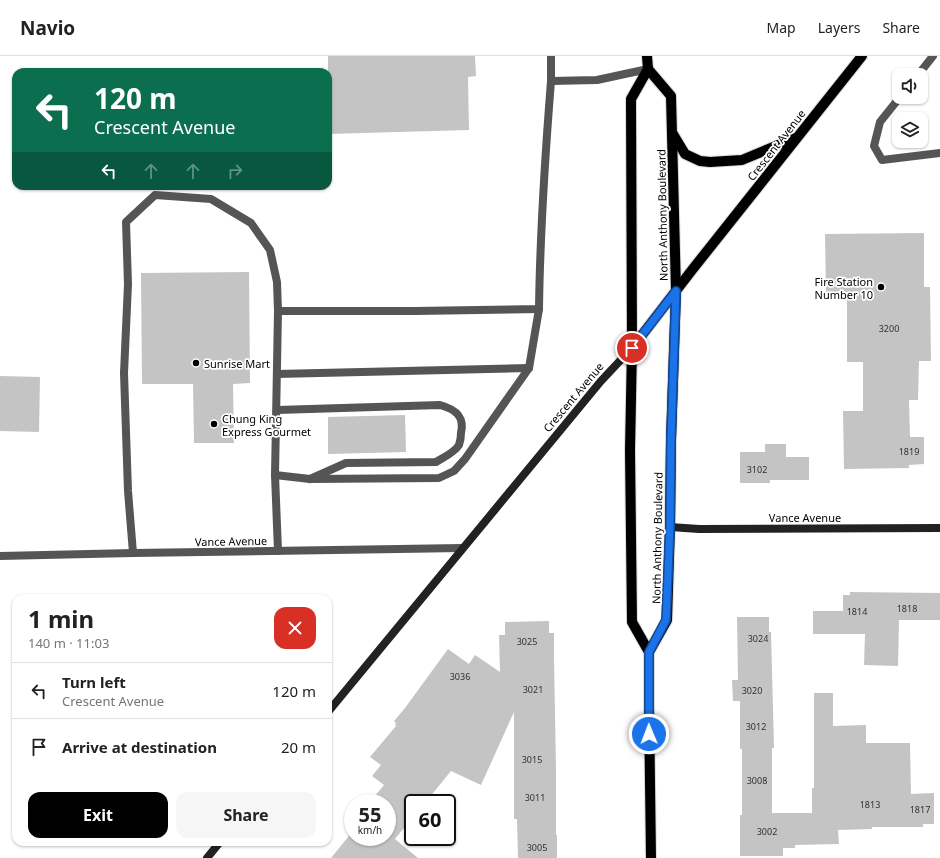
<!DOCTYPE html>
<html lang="en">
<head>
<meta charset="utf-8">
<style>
	:root { --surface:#fff; --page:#f6f6f6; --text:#222; --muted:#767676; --line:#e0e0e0; --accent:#000 }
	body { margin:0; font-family:"Noto Sans",sans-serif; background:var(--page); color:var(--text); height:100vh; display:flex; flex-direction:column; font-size:15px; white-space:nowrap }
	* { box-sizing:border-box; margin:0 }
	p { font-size:13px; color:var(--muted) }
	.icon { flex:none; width:22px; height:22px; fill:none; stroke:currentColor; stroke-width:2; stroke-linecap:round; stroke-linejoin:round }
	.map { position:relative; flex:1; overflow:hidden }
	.details { position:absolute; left:12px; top:538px; width:320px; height:252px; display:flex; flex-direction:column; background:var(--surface); border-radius:12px; box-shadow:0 1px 3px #0004 }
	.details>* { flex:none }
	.top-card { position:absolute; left:12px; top:12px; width:320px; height:122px; border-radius:12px; box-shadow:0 1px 3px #0004; background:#0b6e4f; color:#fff; overflow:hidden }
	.fabs { position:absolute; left:892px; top:12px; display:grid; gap:8px }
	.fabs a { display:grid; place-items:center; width:36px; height:36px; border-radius:8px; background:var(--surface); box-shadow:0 1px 3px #0004; font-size:20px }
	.speed { position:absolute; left:344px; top:738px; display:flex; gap:8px; font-size:20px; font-weight:700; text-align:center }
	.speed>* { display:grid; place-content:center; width:52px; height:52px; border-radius:50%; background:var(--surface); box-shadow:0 1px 3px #0004; line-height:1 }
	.speed small { font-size:10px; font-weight:400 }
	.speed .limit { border:2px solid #111; border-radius:6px; background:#fff; color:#111 }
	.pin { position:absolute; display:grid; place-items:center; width:34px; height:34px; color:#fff; margin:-17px; border:2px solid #fff; border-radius:50%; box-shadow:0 1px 4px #0007 }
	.me { position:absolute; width:44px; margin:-22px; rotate:359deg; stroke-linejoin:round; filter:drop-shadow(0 0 3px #0008) }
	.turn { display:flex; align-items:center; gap:14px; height:84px; padding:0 16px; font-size:18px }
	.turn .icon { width:52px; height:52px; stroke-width:2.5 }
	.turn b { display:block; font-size:28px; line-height:34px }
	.lanes { display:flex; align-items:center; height:38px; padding:0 16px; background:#0003; justify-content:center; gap:20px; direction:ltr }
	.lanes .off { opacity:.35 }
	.round { display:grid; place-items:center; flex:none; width:42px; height:42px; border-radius:12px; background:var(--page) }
	.summary { display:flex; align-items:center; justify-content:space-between; height:68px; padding:0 16px }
	h1 { font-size:24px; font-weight:700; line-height:30px }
	.primary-button { display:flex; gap:8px; margin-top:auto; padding:8px 16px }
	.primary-button a { flex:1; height:46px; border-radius:12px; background:var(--accent); color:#fff; font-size:16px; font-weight:700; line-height:46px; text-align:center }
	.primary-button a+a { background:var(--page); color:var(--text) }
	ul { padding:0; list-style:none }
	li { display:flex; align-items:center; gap:12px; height:56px; padding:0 16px; border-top:1px solid var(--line) }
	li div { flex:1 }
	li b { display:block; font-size:15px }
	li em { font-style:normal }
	header { display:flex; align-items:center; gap:24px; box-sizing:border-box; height:56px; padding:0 20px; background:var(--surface); border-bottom:1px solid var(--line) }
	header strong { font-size:19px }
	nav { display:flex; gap:22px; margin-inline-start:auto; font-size:14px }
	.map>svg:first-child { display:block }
</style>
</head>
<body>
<header>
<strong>Navio</strong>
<nav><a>Map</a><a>Layers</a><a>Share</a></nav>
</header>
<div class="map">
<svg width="940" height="802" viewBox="0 0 940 802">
	<rect width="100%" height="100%" fill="#fff"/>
	<g fill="#c4c4c4">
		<polygon points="328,0 475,0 476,20 468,21 469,74 328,78"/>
		<polygon points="924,177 924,231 930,231 931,305 919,305 918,344 909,344 910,381 924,381 924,408 909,409 909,412 844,413 843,355 863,355 863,306 847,306 847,238 826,238 825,178"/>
		<polygon points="249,216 250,327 233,328 234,387 194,387 193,328 142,328 141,217"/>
		<polygon points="0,320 40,321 39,376 0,375"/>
		<polygon points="405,359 406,396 328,398 328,361"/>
		<polygon points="765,388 786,388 786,401 809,401 809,424 770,424 770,427 740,427 740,396 765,396"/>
		<polygon points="850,536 940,537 940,564 899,564 898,610 864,609 865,578 813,578 813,555 843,555 843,539 850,539"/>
		<polygon points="737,561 769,561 769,576 771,576 774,692 772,692 772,757 812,757 812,732 814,732 814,637 833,637 833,670 866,669 866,687 910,687 911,738 934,737 934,768 923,768 923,771 872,771 872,773 838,774 839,788 795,789 795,792 783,792 783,800 740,800 740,759 742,759 742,693 740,693 740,645 733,645 732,624 738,624"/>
		<polygon points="549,565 549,577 554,577 554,603 556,713 556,779 557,779 557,802 518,802 517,763 514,763 514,656 481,729 451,715 425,747 413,747 413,761 395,783 418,802 331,802 353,775 353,781 387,781 387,747 369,747 384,729 372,720 381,709 370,701 396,670 395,668 396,667 394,665 405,652 448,593 469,608 475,599 500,616 499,579 505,579 505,566"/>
	</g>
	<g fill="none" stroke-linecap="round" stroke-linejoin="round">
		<defs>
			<g id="primary">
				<polyline points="647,0 648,13 631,43 632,292 630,394 632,566 649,596"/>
				<polyline points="648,13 671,40 676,235 671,384 670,471 667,564 649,596 649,650 651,802"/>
				<polyline points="673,78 685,98 700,105 710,106 742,104 795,82"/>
				<polyline points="632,292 692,214 862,0"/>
			</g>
		</defs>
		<use href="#primary" stroke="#dbdbdb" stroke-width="12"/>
		<g stroke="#555" stroke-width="8">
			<polyline points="551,0 551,25 597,24 648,13"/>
			<polyline points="918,19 933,0"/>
			<polyline points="900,41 880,66 874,90 882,104 940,97"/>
			<path d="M278,255H415L539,253C540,177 545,101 551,25"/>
			<polyline points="277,318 529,312"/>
			<path d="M277,354L440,349C455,353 465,360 461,377C461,381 460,386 459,389C454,397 444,401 436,406L346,407L310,423"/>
			<polyline points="275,419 310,423 439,422 454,415 465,403 529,312 539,253"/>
			<polyline points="133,497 128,435 124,317 128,228 126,166 155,139 211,143 251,167 270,194 277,226 278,255 275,419 278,495"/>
		</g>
		<polyline stroke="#555" stroke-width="8" points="0,500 133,497 462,492"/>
		<g stroke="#222" stroke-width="8">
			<polyline points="670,471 699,473 940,472"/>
			<polyline points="328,656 601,325 632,292"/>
			<polyline points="207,802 220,786"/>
		</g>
		<use href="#primary" stroke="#000" stroke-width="10"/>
	</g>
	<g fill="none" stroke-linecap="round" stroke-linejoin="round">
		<defs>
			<polyline id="route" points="632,292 676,235 671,384 670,471 666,564 649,596 649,678"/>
		</defs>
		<use href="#route" stroke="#114b97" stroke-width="10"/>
		<use href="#route" stroke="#1a73e8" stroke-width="7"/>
	</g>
	<g fill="#000" stroke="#fff" stroke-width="1.5">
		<circle cx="881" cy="231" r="4"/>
		<circle cx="196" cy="307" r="4"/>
		<circle cx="214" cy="368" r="4"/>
	</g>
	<g text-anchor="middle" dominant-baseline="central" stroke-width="3.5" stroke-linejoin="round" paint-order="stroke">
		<g font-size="9" fill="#313131">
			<text x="889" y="272">3200</text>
			<text x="909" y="395">1819</text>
			<text x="757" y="413">3102</text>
			<text x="907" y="552">1818</text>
			<text x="857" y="555">1814</text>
			<text x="758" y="582">3024</text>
			<text x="527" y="585">3025</text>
			<text x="460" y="620">3036</text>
			<text x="533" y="633">3021</text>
			<text x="752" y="634">3020</text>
			<text x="756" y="670">3012</text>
			<text x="532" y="703">3015</text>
			<text x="757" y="724">3008</text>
			<text x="535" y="741">3011</text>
			<text x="870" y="748">1813</text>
			<text x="920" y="753">1817</text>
			<text x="767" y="775">3002</text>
			<text x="537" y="791">3005</text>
		</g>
		<g font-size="11" fill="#000" stroke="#fff">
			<text transform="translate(776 89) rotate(-52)">Crescent Avenue</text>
			<text transform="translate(662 159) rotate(-91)">North Anthony Boulevard</text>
			<text transform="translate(573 341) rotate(-50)">Crescent Avenue</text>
			<text x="805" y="461">Vance Avenue</text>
			<text transform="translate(657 482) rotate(-89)">North Anthony Boulevard</text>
			<text transform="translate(231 485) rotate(-1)">Vance Avenue</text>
		</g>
		<g font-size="11" fill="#000" stroke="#fff" text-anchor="start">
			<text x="873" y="225" text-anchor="end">Fire Station<tspan x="873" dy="13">Number 10</tspan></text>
			<text x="204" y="307">Sunrise Mart</text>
			<text x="222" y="362">Chung King<tspan x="222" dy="13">Express Gourmet</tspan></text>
		</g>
	</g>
</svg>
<div class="fabs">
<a><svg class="icon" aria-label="sound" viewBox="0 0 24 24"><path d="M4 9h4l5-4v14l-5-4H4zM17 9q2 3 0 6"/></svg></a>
<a><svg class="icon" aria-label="layers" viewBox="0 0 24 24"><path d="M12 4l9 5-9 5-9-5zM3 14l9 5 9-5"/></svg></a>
</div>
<div class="speed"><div>55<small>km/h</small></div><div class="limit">60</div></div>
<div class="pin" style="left:632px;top:292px;background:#d93025"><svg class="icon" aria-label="arrive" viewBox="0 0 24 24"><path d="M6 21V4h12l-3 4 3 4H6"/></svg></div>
<svg class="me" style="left:649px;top:678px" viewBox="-20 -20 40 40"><circle r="17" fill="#1a73e8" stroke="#fff" stroke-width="3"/><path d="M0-11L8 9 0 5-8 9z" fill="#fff"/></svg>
<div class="top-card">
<div class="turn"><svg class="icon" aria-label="left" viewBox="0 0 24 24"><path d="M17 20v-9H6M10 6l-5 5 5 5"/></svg><div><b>120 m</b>Crescent Avenue</div></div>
<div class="lanes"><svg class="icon" aria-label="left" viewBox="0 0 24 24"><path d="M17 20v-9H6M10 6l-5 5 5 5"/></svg><svg class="icon off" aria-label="ahead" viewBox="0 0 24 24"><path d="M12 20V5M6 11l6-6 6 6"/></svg><svg class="icon off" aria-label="ahead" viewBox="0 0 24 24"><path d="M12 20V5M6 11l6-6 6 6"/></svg><svg class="icon off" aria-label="right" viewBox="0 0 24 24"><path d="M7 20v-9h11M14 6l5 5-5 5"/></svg></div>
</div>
<section class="details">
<div class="summary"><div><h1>1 min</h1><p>140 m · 11:03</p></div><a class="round" style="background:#d93025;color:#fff"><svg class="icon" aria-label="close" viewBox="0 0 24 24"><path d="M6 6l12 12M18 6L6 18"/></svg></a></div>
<ul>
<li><svg class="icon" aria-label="left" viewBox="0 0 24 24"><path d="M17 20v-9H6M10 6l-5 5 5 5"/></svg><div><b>Turn left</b><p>Crescent Avenue</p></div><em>120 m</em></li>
<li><svg class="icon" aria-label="arrive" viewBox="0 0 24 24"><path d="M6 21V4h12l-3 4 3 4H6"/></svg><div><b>Arrive at destination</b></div><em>20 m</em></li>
</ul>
<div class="primary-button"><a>Exit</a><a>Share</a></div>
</section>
</div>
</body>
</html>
